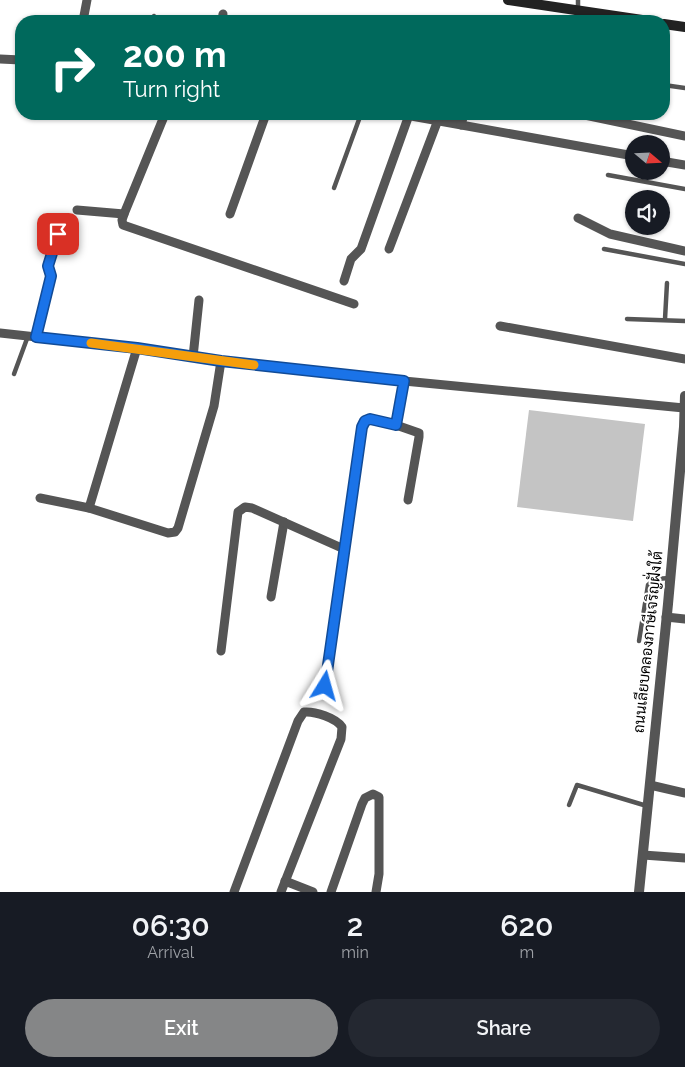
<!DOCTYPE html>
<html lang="en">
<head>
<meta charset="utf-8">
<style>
	:root { --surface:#171b24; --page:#242831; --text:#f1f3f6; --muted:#9ea1a6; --accent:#858687 }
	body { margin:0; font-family:Raleway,Sarabun,sans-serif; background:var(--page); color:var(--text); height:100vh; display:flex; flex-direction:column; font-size:19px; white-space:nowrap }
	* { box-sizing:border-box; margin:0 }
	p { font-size:16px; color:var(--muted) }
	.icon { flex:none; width:28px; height:28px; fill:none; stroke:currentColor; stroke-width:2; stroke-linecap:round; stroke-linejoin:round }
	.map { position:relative; height:892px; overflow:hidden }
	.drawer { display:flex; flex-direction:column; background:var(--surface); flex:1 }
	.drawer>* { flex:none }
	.hud { position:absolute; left:15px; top:15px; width:655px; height:105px; border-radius:20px; box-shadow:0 1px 4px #0004; background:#00695c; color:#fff; overflow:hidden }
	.needle { width:32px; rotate:109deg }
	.fabs { position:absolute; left:625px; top:135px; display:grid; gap:10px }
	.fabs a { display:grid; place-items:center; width:45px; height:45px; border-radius:50%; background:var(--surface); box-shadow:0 1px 4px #0004; font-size:25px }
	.pin { position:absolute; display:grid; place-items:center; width:42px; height:42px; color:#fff; margin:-21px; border-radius:10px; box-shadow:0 2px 8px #0006 }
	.me { position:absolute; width:55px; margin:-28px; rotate:8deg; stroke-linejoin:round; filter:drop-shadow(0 0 4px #0008) }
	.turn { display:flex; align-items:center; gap:18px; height:105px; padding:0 25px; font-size:22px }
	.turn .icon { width:65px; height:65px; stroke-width:2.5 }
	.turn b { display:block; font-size:35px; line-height:42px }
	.eta { display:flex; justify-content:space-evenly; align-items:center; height:85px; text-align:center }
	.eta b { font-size:30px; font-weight:600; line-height:35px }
	.action { display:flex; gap:10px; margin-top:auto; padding:10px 25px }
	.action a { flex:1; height:58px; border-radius:30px; background:var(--accent); color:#fff; font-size:20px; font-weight:600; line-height:58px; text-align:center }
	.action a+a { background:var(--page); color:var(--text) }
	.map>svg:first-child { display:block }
</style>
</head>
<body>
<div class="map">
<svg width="685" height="892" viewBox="0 0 685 892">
	<rect width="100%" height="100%" fill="#fff"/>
	<polygon fill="#c4c4c4" points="529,410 645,424 633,521 517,507"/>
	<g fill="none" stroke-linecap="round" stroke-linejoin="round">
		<g stroke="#555" stroke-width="4.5">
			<polyline points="578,10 578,0"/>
			<polyline points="153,21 154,16"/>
			<polyline points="664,85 685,88"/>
			<polyline points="608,175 685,189"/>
			<polyline points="334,188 361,114"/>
			<polyline points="604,249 685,264"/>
			<polyline points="627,319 685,321"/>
			<polyline points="665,319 667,283"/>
			<polyline points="14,374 28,336"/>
			<polyline points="639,641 648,585 655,579 670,578"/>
			<polyline points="569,805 577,785 647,806"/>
		</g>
		<g stroke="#555" stroke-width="9">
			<polyline points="83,21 87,0"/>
			<polyline points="222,21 223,14"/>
			<polyline points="0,59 21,60"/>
			<polyline points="165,114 124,214 122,220 123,225 354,304"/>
			<polyline points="400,114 634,156"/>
			<polyline points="580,114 685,136"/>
			<polyline points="461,125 464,114"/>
			<polyline points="661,161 685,165"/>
			<polyline points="77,210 124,214"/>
			<polyline points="230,214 266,114"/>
			<polyline points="578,218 610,234 685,251"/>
			<polyline points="389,249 438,120"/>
			<polyline points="344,281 351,259 361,249 409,115"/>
			<polyline points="500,326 685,359"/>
			<polyline points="0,333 137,348 221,361 404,381 684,408"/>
			<polyline points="36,337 51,276 48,266 58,234"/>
			<polyline points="193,357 199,300"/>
			<polyline points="396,425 419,433 419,437 408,500"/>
			<polyline points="40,498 89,508 168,533 175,532 178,528 214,406 221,361"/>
			<polyline points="89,508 137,348"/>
			<polyline points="271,597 284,522"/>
			<polyline points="666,617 685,619"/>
			<polyline points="221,651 238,512 245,507 252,508 344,549"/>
			<polyline points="325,686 362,427 365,421 369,419 396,425 404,381"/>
			<polyline points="650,785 685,793"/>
			<polyline points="643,855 685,858"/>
			<polyline points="285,881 313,892"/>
			<path d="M234,892L298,721L304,712C315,711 336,718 342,727L341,739L281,892"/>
			<polyline points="331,892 362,804 365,798 373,794 379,797 379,874 376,892"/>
		</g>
		<polyline stroke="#555" stroke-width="10" points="639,892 668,604 684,427 685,396"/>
		<g stroke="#222" stroke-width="10">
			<polyline points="508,0 649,21"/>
			<polyline points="664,24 685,27"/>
		</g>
	</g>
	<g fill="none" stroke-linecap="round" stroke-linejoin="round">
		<defs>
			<polyline id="route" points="58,234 48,266 51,276 36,337 137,348 221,361 404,381 396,425 370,419 365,421 362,427 325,686"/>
		</defs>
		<use href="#route" stroke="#114b97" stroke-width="12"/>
		<use href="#route" stroke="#1a73e8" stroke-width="9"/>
		<polyline stroke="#f59e0b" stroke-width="9" points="91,343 254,365"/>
	</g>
	<g text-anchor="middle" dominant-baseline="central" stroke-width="4" stroke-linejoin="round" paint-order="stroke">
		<g font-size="15" fill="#000" stroke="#fff">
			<text transform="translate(648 642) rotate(-84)">ถนนเลียบคลองภาษีเจริญฝั่งใต้</text>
		</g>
	</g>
</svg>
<div class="fabs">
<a><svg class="needle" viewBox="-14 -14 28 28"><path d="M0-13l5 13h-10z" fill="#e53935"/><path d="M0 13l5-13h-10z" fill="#9ea1a6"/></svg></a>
<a><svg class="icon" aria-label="sound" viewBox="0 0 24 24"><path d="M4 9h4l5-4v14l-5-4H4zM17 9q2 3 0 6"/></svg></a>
</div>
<div class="pin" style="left:58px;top:234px;background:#d93025"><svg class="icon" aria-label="arrive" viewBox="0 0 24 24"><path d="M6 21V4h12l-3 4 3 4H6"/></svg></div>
<svg class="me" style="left:325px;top:686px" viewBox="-20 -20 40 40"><path d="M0-17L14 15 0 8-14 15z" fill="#1a73e8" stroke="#fff" stroke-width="4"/></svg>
<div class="hud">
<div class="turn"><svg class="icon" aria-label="right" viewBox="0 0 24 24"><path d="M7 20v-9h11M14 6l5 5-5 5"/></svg><div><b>200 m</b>Turn right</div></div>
</div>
</div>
<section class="drawer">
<div class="eta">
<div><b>06:30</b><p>Arrival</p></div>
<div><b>2</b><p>min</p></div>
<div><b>620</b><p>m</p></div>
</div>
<div class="action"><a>Exit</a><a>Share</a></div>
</section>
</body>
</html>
